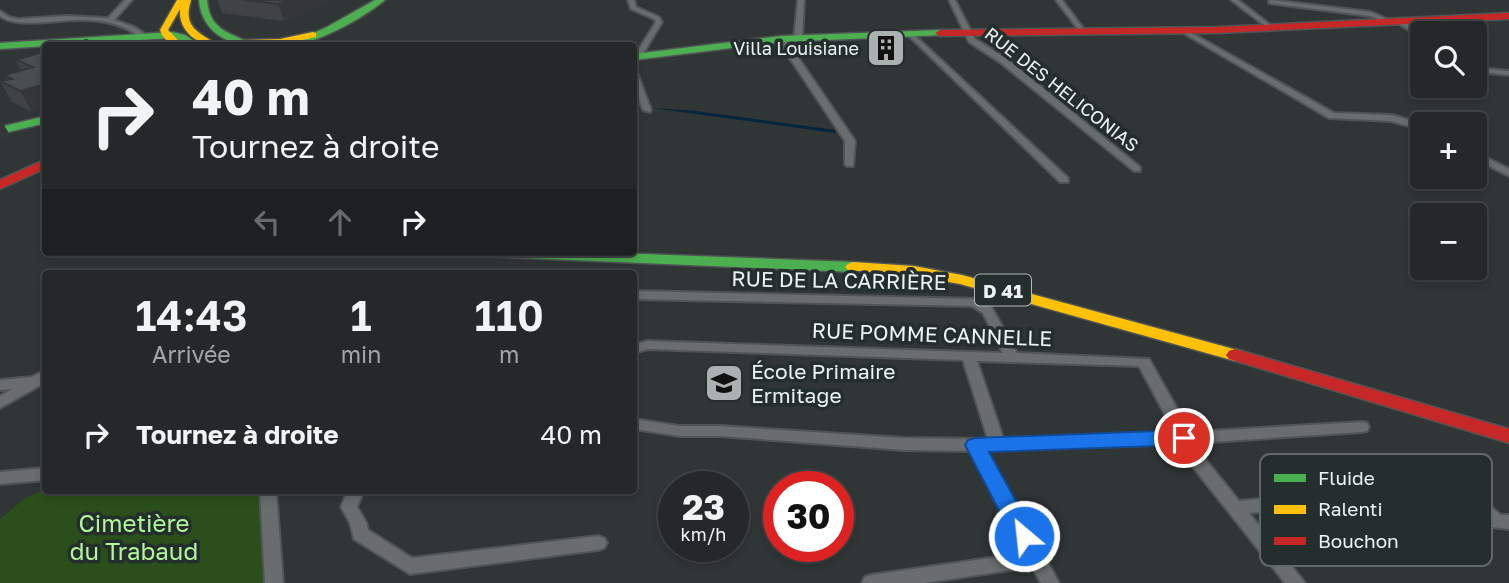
<!DOCTYPE html>
<html lang="fr">
<head>
<meta charset="utf-8">
<style>
	:root { --surface:#242828; --page:#303434; --text:#f1f3f6; --muted:#a3a6a8; --line:#414445 }
	body { margin:0; font-family:"Golos Text",sans-serif; background:var(--page); color:var(--text); height:100vh; display:flex; flex-direction:column; font-size:26px; white-space:nowrap }
	* { box-sizing:border-box; margin:0 }
	p { font-size:23px; color:var(--muted) }
	.icon { flex:none; width:38px; height:38px; fill:none; stroke:currentColor; stroke-width:2; stroke-linecap:round; stroke-linejoin:round }
	.map { position:relative; flex:1; overflow:hidden }
	.drawer { position:absolute; left:42px; top:270px; width:595px; height:224px; display:flex; flex-direction:column; background:var(--surface); border-radius:7px; box-shadow:0 4px 10px #0003,0 0 0 2px var(--line) }
	.drawer>* { flex:none }
	.top-card { position:absolute; left:42px; top:42px; width:595px; height:214px; border-radius:7px; box-shadow:0 4px 10px #0003,0 0 0 2px var(--line); background:#242828; color:var(--text); overflow:hidden }
	.fabs { position:absolute; left:1410px; top:21px; display:grid; gap:14px }
	.fabs a { display:grid; place-items:center; width:77px; height:77px; border-radius:7px; background:var(--surface); box-shadow:0 4px 10px #0003,0 0 0 2px var(--line); font-size:35px }
	.speed { position:absolute; left:658px; top:471px; display:flex; gap:14px; font-size:35px; font-weight:700; text-align:center }
	.speed>* { display:grid; place-content:center; width:91px; height:91px; border-radius:50%; background:var(--surface); box-shadow:0 4px 10px #0003,0 0 0 2px var(--line); line-height:1 }
	.speed small { font-size:18px; font-weight:400 }
	.speed .limit { border:10px solid #d22; background:#fff; color:#111 }
	.pin { position:absolute; display:grid; place-items:center; width:60px; height:60px; color:#fff; margin:-30px; border:4px solid #fff; border-radius:50%; box-shadow:0 2px 7px #0007 }
	.me { position:absolute; width:77px; margin:-38px; rotate:332deg; stroke-linejoin:round; filter:drop-shadow(0 0 5px #0008) }
	.turn { display:flex; align-items:center; gap:24px; height:147px; padding:0 35px; font-size:32px }
	.turn .icon { width:91px; height:91px; stroke-width:2.5 }
	.turn b { display:block; font-size:49px; line-height:60px }
	.lanes { display:flex; align-items:center; height:66px; padding:0 35px; background:#0003; justify-content:center; gap:35px; direction:ltr }
	.lanes .off { opacity:.35 }
	.eta { display:flex; justify-content:space-evenly; align-items:center; height:119px; text-align:center }
	.eta b { font-size:42px; font-weight:600; line-height:49px }
	ul { padding:0; list-style:none }
	li { display:flex; align-items:center; gap:21px; height:91px; padding:0 35px }
	li div { flex:1 }
	li b { display:block; font-size:26px }
	li em { font-style:normal }
	.map>svg:first-child { display:block }
</style>
</head>
<body>
<div class="map">
<svg width="1509" height="583" viewBox="0 0 1509 583">
	<rect width="100%" height="100%" fill="#303535"/>
	<polygon fill="#2a4f1a" points="45,489 262,490 268,583 0,583 0,519 24,499"/>
	<polygon fill="#04253d" points="652,108 696,111 835,130 836,133"/>
	<g fill="none" stroke-linecap="round" stroke-linejoin="round">
		<defs>
			<g id="street">
				<path d="M125,0H132L114,20L134,27L148,36V40C139,39 136,34 129,30C114,22 97,20 81,20C60,19 15,29 0,16V11L9,17L18,19L67,16L108,18Z"/>
				<polygon points="628,0 634,0 636,7 659,17 662,22 641,57 637,59 634,57 656,22 654,19 631,9"/>
				<polygon points="798,0 804,0 802,38 798,40 794,38"/>
				<polygon points="949,0 955,0 975,39 1007,59 1140,167 1140,171 1134,171 1001,63 969,42"/>
				<polygon points="1056,0 1062,0 1085,31 1085,33 1081,33"/>
				<polygon points="1231,0 1238,0 1273,27 1268,28"/>
				<polygon points="1271,0 1371,12 1393,22 1388,23 1370,16 1269,3 1269,1"/>
				<polygon points="1396,20 1400,20 1425,33 1423,33 1423,37 1420,37 1396,22"/>
				<polygon points="1180,29 1184,29 1334,113 1392,115 1423,124 1423,130 1391,121 1329,118 1180,31"/>
				<polygon points="907,32 911,32 1068,178 1068,182 1060,182 907,34"/>
				<polygon points="778,37 784,37 855,141 853,166 847,166 845,164 845,141 777,39"/>
				<polygon points="1475,62 1490,69 1509,71 1509,75 1488,73 1475,67"/>
				<polygon points="634,73 638,75 651,110 650,112 643,110 634,85"/>
				<polygon points="1475,152 1509,169 1509,176 1475,159"/>
				<path d="M634,291L979,299L992,308L1017,353L1149,359L1190,432L1362,422L1367,423L1369,427L1367,431L1362,432L1196,443L1205,459L1239,501L1353,491L1443,473L1449,475L1501,515H1509V529L1492,527L1440,486L1353,503L1249,513L1305,583H1285L1193,467L1181,444L986,450L1059,583H1041L1032,567L924,583H862L865,577L871,575L1025,553L970,451L904,450L720,436H679L634,429V419L679,426H720L904,438L988,439L963,360L648,349L634,353V345L647,341L1003,353L983,313L972,306L634,299ZM977,361L1139,366L1175,433L1003,438Z"/>
				<polygon points="46,370 46,382 0,408 0,396 13,389 0,390 0,380 32,377"/>
				<polygon points="46,468 46,480 0,484 0,472"/>
				<polygon points="260,490 276,490 283,583 265,583"/>
				<polygon points="348,490 364,490 357,507 366,522 368,530 412,558 598,536 604,538 607,543 604,548 598,550 410,574 354,539 350,523 341,507"/>
			</g>
			<g id="fast">
				<path d="M199,0H207C210,33 232,32 255,46C227,46 201,30 199,0Z"/>
				<path d="M375,0H385C363,18 314,46 285,46L327,27Z"/>
				<polygon points="940,30 943,31 943,35 781,42 634,60 634,54 781,36"/>
				<polygon points="172,32 185,35 201,46 190,46 172,38 0,49 0,43"/>
				<polygon points="46,116 46,123 0,134 0,127"/>
				<polygon points="472,252 590,252 853,262 861,267 853,272 479,256"/>
			</g>
			<g id="slow">
				<path d="M177,0H191C182,29 200,32 219,46C199,46 178,32 180,9L168,30L184,46C173,46 164,42 160,30Z"/>
				<polygon points="313,32 316,33 316,37 280,45 242,46 238,43 243,40 280,39"/>
				<polygon points="853,262 914,266 962,275 1241,351 1244,355 1235,361 960,284 914,276 848,270 845,267 848,264"/>
			</g>
			<g id="jam">
				<polygon points="1509,13 1509,19 1218,33 940,36 935,33 940,30 1218,27"/>
				<polygon points="46,159 46,168 0,189 0,180"/>
				<polygon points="1235,349 1509,429 1509,443 1229,359 1226,355 1229,351"/>
			</g>
		</defs>
		<use href="#street" stroke="#4f5454" stroke-width="4"/>
		<use href="#fast" stroke="#4f5454" stroke-width="3"/>
		<use href="#slow" stroke="#4f5454" stroke-width="3"/>
		<use href="#jam" stroke="#4f5454" stroke-width="3"/>
		<use href="#street" fill="#696d6d" fill-rule="evenodd"/>
		<use href="#fast" fill="#4caf50" fill-rule="evenodd"/>
		<use href="#slow" fill="#ffc107" fill-rule="evenodd"/>
		<use href="#jam" fill="#c62828" fill-rule="evenodd"/>
	</g>
	<g fill="#3f4344">
		<polygon points="217,0 329,0 330,2 284,21 222,13"/>
		<polygon points="46,51 32,112 12,102 0,81 7,80 5,75 21,71 16,60"/>
	</g>
	<g fill="#333737">
		<polygon points="288,0 329,0 330,2 284,21 278,4"/>
		<polygon points="46,84 46,108 32,112 20,91"/>
		<polygon points="0,120 1,120 11,137 0,142"/>
	</g>
	<g fill="#494e4f" stroke="#333737" stroke-width="2">
		<polygon points="245,0 288,0 278,4"/>
		<polygon points="86,40 101,46 66,46"/>
		<polygon points="46,51 46,84 20,91 0,81 12,79 5,75 33,67 16,60"/>
	</g>
	<polygon fill="#1a73e8" stroke="#114b97" stroke-width="2" points="1184,430 1191,433 1193,438 1191,443 1184,445 989,452 1035,536 1032,543 1024,545 1016,543 965,445 968,440 975,438"/>
	<defs>
		<symbol id="building-square" viewBox="-11 -11 22 22"><rect x="-9" y="-9" width="18" height="18" rx="4" fill="#abb1b0" stroke="#242e2d"/><path d="M-4-6H4V6H1V3H-1V6H-4ZM-2.5-4.3h1.7v1.8h-1.7ZM.8-4.3h1.7v1.8H.8ZM-2.5-1h1.7V.8h-1.7ZM.8-1h1.7V.8H.8Z" fill="#111"/></symbol>
		<symbol id="school-square" viewBox="-11 -11 22 22"><rect x="-9" y="-9" width="18" height="18" rx="4" fill="#abb1b0" stroke="#242e2d"/><path d="M0-5L7-2L0 1L-7-2ZM-4 1L0 2.5L4 1V4Q0 6-4 4Z" fill="#111"/></symbol>
	</defs>
	<g fill-rule="evenodd">
		<use href="#building-square" x="864" y="26" width="44" height="44"/>
		<use href="#school-square" x="702" y="361" width="44" height="44"/>
	</g>
	<g text-anchor="middle" dominant-baseline="central" stroke-width="7" stroke-linejoin="round" paint-order="stroke">
		<g font-size="18" fill="#edf4f3" stroke="#242e2d" text-anchor="end">
			<text x="859" y="48">Villa Louisiane</text>
		</g>
		<g font-size="18" fill="#edf4f3" stroke="#242e2d">
			<text transform="translate(1062 89) rotate(38)">RUE DES HELICONIAS</text>
		</g>
		<rect fill="#242e2d" stroke="#b1b9b8" stroke-width="2" x="975" y="274.5" width="56" height="31" rx="5"/>
		<g font-size="19" font-weight="bold" fill="#edf4f3">
			<text x="1003" y="290">D 41</text>
		</g>
		<g font-size="21" fill="#edf4f3" stroke="#242e2d">
			<text transform="translate(839 280) rotate(1)">RUE DE LA CARRIÈRE</text>
			<text transform="translate(932 334) rotate(2)">RUE POMME CANNELLE</text>
		</g>
		<g font-size="21" fill="#edf4f3" stroke="#242e2d" text-anchor="start">
			<text x="751" y="371">École Primaire<tspan x="751" dy="24">Ermitage</tspan></text>
		</g>
		<g font-size="24" fill="#b2f69a" stroke="#242e2d">
			<text x="134" y="522">Cimetière<tspan x="134" dy="28">du Trabaud</tspan></text>
		</g>
	</g>
	<rect x="1260" y="454" width="232" height="112" rx="10" fill="#242e2d" stroke="#606968" stroke-width="2"/>
	<rect x="1274" y="474" width="32" height="8" fill="#4caf50"/>
	<rect x="1274" y="505" width="32" height="9" fill="#ffc107"/>
	<rect x="1274" y="537" width="32" height="8" fill="#c62828"/>
	<g font-size="19" fill="#edf4f3">
		<text x="1318" y="485">Fluide</text>
		<text x="1318" y="516">Ralenti</text>
		<text x="1318" y="548">Bouchon</text>
	</g>
</svg>
<div class="fabs">
<a><svg class="icon" aria-label="search" viewBox="0 0 24 24"><circle cx="10" cy="10" r="6"/><path d="M15 15l6 6"/></svg></a>
<a>+</a>
<a>−</a>
</div>
<div class="speed"><div>23<small>km/h</small></div><div class="limit">30</div></div>
<div class="pin" style="left:1184px;top:438px;background:#d93025"><svg class="icon" aria-label="arrive" viewBox="0 0 24 24"><path d="M6 21V4h12l-3 4 3 4H6"/></svg></div>
<svg class="me" style="left:1024px;top:536px" viewBox="-20 -20 40 40"><circle r="17" fill="#1a73e8" stroke="#fff" stroke-width="3"/><path d="M0-11L8 9 0 5-8 9z" fill="#fff"/></svg>
<div class="top-card">
<div class="turn"><svg class="icon" aria-label="right" viewBox="0 0 24 24"><path d="M7 20v-9h11M14 6l5 5-5 5"/></svg><div><b>40 m</b>Tournez à droite</div></div>
<div class="lanes"><svg class="icon off" aria-label="left" viewBox="0 0 24 24"><path d="M17 20v-9H6M10 6l-5 5 5 5"/></svg><svg class="icon off" aria-label="ahead" viewBox="0 0 24 24"><path d="M12 20V5M6 11l6-6 6 6"/></svg><svg class="icon" aria-label="right" viewBox="0 0 24 24"><path d="M7 20v-9h11M14 6l5 5-5 5"/></svg></div>
</div>
<section class="drawer">
<div class="eta">
<div><b>14:43</b><p>Arrivée</p></div>
<div><b>1</b><p>min</p></div>
<div><b>110</b><p>m</p></div>
</div>
<ul>
<li><svg class="icon" aria-label="right" viewBox="0 0 24 24"><path d="M7 20v-9h11M14 6l5 5-5 5"/></svg><div><b>Tournez à droite</b></div><em>40 m</em></li>
</ul>
</section>
</div>
</body>
</html>
